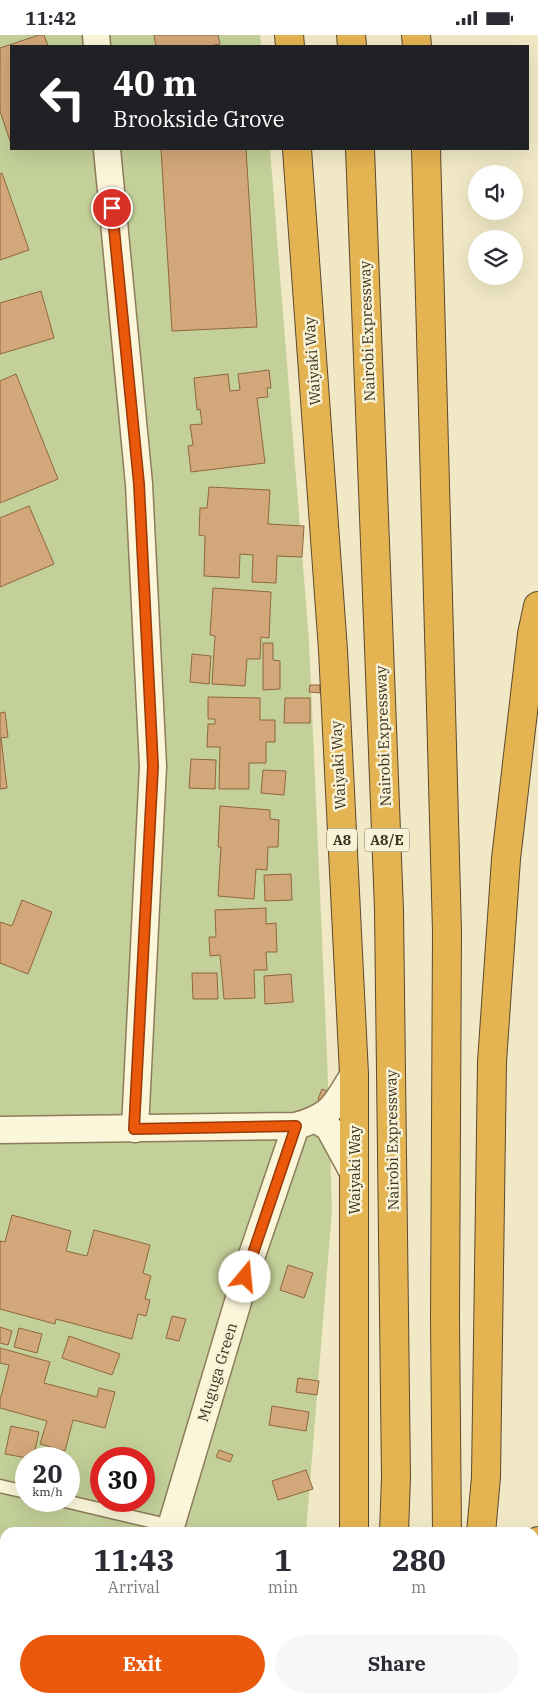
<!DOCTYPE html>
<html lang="en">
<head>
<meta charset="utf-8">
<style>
	:root { --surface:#fff; --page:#f7f7f7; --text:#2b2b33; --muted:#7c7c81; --accent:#ea580c }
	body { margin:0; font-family:"IBM Plex Serif",serif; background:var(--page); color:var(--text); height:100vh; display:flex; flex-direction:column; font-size:19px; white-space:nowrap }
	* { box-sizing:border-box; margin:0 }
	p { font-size:16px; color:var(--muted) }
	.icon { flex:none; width:28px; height:28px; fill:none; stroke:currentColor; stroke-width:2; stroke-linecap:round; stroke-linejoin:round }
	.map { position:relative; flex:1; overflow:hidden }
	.side { position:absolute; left:0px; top:1492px; width:539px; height:176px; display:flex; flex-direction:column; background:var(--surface); border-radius:15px 15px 0 0; box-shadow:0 5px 20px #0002 }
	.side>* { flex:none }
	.hud { position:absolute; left:10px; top:10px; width:519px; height:105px; border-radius:0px; box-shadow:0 5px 20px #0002; background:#202124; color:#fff; overflow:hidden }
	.tools { position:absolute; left:468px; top:130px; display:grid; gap:10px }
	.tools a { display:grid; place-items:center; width:55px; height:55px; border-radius:50%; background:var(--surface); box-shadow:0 5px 20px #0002; font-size:25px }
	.speed { position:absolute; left:15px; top:1412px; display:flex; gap:10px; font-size:25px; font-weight:700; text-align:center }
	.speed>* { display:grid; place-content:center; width:65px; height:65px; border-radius:50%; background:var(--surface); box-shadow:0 5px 20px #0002; line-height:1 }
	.speed small { font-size:12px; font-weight:400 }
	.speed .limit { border:8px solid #d22; background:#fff; color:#111 }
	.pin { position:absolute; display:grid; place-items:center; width:42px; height:42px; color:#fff; margin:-21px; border:2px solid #fff; border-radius:50%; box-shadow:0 1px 5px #0007 }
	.me { position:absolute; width:55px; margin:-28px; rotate:17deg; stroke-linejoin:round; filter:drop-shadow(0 0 4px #0008) }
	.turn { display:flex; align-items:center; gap:18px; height:105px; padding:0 20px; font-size:22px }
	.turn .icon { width:65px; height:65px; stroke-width:2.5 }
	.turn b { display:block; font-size:35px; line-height:42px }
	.eta { display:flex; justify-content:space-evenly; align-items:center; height:85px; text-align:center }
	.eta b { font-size:30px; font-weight:700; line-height:35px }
	.action { display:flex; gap:10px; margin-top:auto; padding:10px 20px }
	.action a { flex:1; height:58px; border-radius:30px; background:var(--accent); color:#fff; font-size:20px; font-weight:700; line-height:58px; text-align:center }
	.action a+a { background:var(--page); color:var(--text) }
	.status { display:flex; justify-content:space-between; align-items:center; height:35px; padding:0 25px; background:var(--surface); direction:ltr }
	.status svg { height:14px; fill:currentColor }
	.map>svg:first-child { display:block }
</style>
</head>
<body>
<div class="status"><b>11:42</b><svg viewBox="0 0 49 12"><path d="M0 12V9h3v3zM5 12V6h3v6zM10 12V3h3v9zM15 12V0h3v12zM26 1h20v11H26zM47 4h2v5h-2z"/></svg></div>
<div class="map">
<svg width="538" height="1668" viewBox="0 0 538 1668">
	<rect width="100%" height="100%" fill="#f1e9c6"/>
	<path fill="#c4d099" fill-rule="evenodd" d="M0,0H260L261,11H11V114H270L309,606L327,1018L332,1175L306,1497L5,1498V1664H308V1668H0ZM26,1424H69V1466H26ZM101,1424H144V1466H101Z"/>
	<g fill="#d2a779" stroke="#8f673e">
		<polygon points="39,0 44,0 48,11 11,11 11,109 0,76 0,13"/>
		<polygon points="154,0 218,0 220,9 209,11 156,11"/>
		<polygon points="161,114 246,114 257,292 172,296"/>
		<polygon points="2,138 29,215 0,225 0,139"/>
		<polygon points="41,256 54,303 0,319 0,268"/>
		<polygon points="269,335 271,353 267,353 268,362 257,363 265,428 191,437 188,411 193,410 190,390 202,389 200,374 197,375 194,343 228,339 230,356 240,355 238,339"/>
		<polygon points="16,339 58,444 0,468 0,346"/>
		<polygon points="209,452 270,455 268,489 304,491 302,522 277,521 276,548 252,547 253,520 240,519 239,543 204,541 205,501 199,500 200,473 207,473"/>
		<polygon points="29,471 54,529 0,552 0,483"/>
		<polygon points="213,553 271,557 269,603 261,602 260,624 247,624 245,651 212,649 215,601 210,600"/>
		<polygon points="263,608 273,608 273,625 280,626 280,654 263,655"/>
		<polygon points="192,619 211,621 209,649 190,647"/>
		<polygon points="310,650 320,650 320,658 309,657"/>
		<polygon points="208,662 260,663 260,685 275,685 275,707 266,707 266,728 249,728 249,754 219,754 220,712 207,712 208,689 215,689 215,684 208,684"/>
		<polygon points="285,663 310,663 310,688 284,688"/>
		<polygon points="5,677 8,702 1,703 7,753 0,754 0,678"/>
		<polygon points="191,724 216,725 215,754 189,753"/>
		<polygon points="263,735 286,736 284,760 261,758"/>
		<polygon points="220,771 270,775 270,784 279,785 278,812 268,812 267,835 256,834 254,864 218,861 221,812 218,812"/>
		<polygon points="291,839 292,865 265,866 264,840"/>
		<polygon points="22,865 52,877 28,939 0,928 0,887 12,891"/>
		<polygon points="266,873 266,889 276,888 277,917 266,917 267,935 254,935 255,963 224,964 220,920 210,921 209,902 216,902 215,875"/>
		<polygon points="192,938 217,938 218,964 193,964"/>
		<polygon points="291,939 293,967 265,969 264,941"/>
		<polygon points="322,1054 332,1058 328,1068 318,1064"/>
		<polygon points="12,1180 71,1196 66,1216 87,1221 94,1195 150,1210 143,1238 151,1241 145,1264 150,1265 146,1281 138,1279 132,1304 56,1284 55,1289 0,1274 0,1206 5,1207"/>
		<polygon points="288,1230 313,1238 304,1263 280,1255"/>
		<polygon points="172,1281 186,1284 179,1306 166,1303"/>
		<polygon points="0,1292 12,1296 8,1310 0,1308"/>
		<polygon points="19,1293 42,1299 37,1318 14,1312"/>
		<polygon points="69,1301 120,1319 112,1340 62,1323"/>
		<polygon points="0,1313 50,1327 44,1348 97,1362 99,1353 115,1357 105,1393 73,1385 65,1416 40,1409 47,1386 0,1373 0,1365 9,1330 0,1328"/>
		<polygon points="298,1343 319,1346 317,1360 296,1357"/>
		<polygon points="272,1371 309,1377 306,1396 269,1390"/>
		<polygon points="11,1391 39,1397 33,1424 5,1419"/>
		<polygon points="219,1415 233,1420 230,1427 216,1422"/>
		<polygon points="306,1435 313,1454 278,1465 272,1446"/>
		<polygon points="0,1516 5,1517 5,1535 0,1534"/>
		<polygon points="0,1543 5,1544 4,1565 0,1564"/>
		<polygon points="0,1581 5,1583 5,1595 0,1593"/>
		<polygon points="0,1597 5,1598 5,1629 0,1627"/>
		<polygon points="0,1631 5,1632 5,1660 0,1659"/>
		<rect x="203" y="1664" width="51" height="4"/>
	</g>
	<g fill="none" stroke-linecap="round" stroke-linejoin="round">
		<defs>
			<g id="lane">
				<polyline points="0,1451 26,1457"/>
				<polyline points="65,1466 171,1491"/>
			</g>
			<g id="street">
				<polyline points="96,0 97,11"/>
				<polyline points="107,114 139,449 153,731 135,1094"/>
				<polyline points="317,1085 329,1093 354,1139"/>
				<path d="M0,1095L296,1091C333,1080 334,1071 354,1039"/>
				<polyline points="169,1498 251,1223 296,1091"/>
				<polyline points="179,1664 179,1668"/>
				<polyline points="121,1668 122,1664"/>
			</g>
			<g id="highway">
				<polyline points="289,0 290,11"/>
				<polyline points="351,0 352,11"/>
				<polyline points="416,0 417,11"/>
				<polyline points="297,114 333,615 354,1039 354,1498"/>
				<polyline points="360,114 389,875 396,1442 394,1498"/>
				<polyline points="426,114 447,897 445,1284 447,1498"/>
				<polyline points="481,1498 486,1442 492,1027 506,824 532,599 538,571"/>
				<polyline points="534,1538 538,1506"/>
				<polyline points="362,1664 363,1668"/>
				<polyline points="387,1668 387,1664"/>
				<polyline points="466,1668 466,1664"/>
				<polyline points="525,1668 525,1664"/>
			</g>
		</defs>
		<use href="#lane" stroke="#8e7b5a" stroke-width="15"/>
		<use href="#street" stroke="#8e7b5a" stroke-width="29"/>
		<use href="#highway" stroke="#5c482e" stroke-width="30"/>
		<use href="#lane" stroke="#fbf5da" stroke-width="12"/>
		<use href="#street" stroke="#fbf5da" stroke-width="26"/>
		<use href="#highway" stroke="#e5b452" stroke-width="28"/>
	</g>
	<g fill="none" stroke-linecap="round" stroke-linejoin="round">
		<defs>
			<polyline id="route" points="112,173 139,449 153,731 134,1094 296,1091 245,1242"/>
		</defs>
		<use href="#route" stroke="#983908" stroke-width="12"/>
		<use href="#route" stroke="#ea580c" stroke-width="9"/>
	</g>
	<g text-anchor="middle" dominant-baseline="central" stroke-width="5" stroke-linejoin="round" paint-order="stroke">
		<g fill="#f8f2d6" stroke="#756b56" stroke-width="1">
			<rect x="327" y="793.5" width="30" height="23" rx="4"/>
			<rect x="364.5" y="793.5" width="45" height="23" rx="4"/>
		</g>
		<g font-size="14" font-weight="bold" fill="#3d311f">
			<text x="342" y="805">A8</text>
			<text x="387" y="805">A8/E</text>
		</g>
		<g font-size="15" fill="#3d311f" stroke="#f8f2d6">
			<text transform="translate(367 296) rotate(-92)">Nairobi Expressway</text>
			<text transform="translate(312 326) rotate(-94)">Waiyaki Way</text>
			<text transform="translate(383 701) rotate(-92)">Nairobi Expressway</text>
			<text transform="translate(338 730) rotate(-93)">Waiyaki Way</text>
			<text transform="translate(392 1105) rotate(-91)">Nairobi Expressway</text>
			<text transform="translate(354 1135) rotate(-90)">Waiyaki Way</text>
			<text transform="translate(217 1337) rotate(-73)">Muguga Green</text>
		</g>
	</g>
</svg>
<div class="tools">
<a><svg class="icon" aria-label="sound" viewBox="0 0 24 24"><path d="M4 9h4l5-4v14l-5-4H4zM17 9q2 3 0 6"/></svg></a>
<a><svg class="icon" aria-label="layers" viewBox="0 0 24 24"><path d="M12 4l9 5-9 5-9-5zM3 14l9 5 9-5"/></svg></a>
</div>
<div class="speed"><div>20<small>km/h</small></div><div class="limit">30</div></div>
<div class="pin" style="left:112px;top:173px;background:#d93025"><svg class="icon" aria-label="arrive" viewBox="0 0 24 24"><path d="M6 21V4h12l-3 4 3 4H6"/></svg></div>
<svg class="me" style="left:245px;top:1242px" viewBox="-20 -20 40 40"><circle r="19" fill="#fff"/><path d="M0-13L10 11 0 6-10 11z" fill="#ea580c"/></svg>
<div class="hud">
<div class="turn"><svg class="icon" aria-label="left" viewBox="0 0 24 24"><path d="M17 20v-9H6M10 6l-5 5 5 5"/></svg><div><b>40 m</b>Brookside Grove</div></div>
</div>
<section class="side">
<div class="eta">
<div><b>11:43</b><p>Arrival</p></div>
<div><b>1</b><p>min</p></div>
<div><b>280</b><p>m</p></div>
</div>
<div class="action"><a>Exit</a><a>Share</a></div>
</section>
</div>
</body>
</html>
